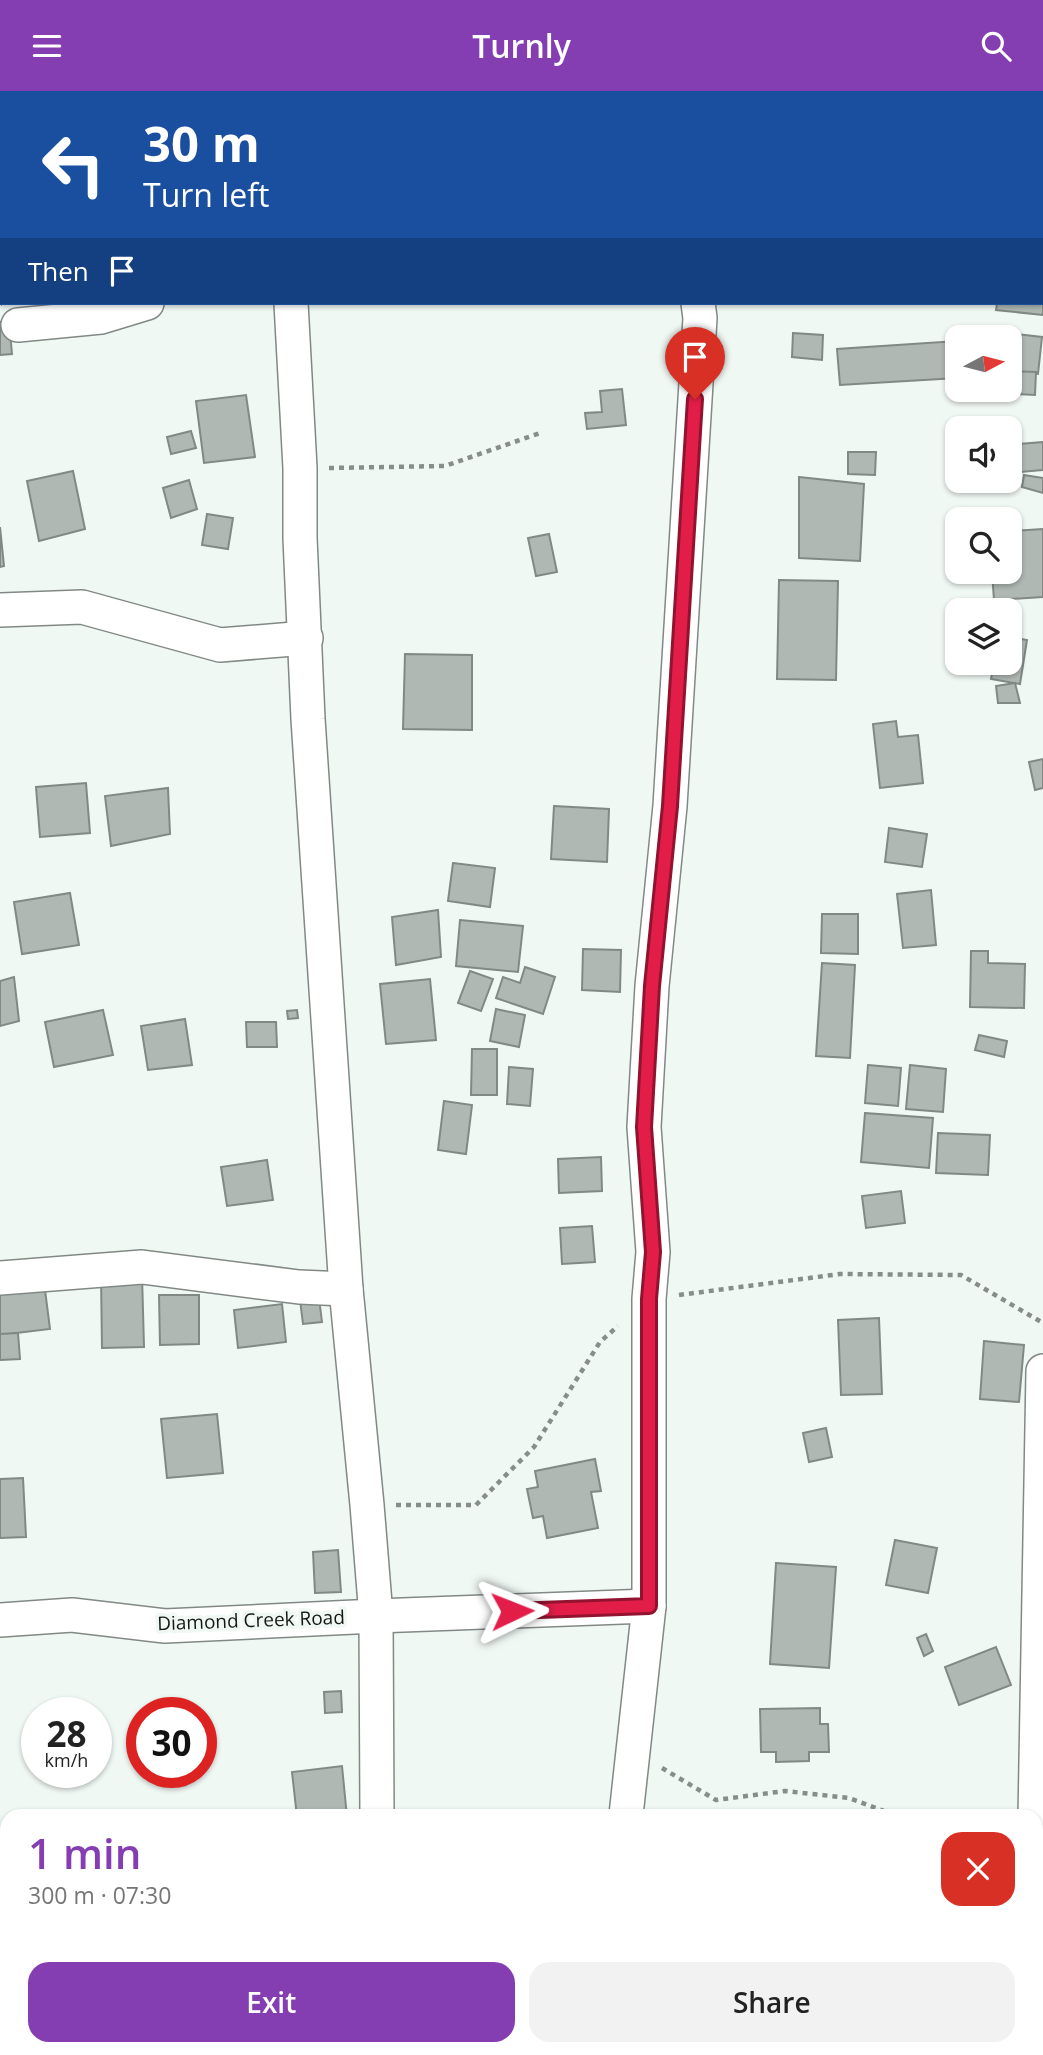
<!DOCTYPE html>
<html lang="en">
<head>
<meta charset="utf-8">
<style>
	:root { --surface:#fff; --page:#f2f2f2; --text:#222; --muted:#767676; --accent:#843eb1 }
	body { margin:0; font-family:"Open Sans",sans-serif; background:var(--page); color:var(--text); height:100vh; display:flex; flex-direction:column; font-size:26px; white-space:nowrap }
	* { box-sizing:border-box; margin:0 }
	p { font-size:23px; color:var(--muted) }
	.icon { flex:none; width:38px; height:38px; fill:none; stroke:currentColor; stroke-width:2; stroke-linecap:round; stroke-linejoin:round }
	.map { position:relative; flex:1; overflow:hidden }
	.sheet { position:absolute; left:0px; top:1718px; width:1043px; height:247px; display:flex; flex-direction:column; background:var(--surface); border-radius:21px 21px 0 0; box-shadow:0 2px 5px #0004 }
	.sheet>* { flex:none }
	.guide { position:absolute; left:0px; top:0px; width:1043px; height:214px; box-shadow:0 2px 5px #0004; background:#1a4fa0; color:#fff; overflow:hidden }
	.needle { width:46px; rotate:83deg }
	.controls { position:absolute; left:945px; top:234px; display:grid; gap:14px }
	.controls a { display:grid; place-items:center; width:77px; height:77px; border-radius:14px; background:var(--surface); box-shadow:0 2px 5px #0004; font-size:35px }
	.speed { position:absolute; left:21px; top:1606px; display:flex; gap:14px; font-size:35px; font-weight:700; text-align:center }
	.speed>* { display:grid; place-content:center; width:91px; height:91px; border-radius:50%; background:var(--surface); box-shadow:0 2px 5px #0004; line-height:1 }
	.speed small { font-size:18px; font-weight:400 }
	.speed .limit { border:10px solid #d22; background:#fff; color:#111 }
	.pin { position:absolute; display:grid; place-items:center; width:60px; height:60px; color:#fff; margin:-72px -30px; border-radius:50% 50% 50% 0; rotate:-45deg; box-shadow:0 0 7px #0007 }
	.pin .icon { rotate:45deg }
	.me { position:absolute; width:77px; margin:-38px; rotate:88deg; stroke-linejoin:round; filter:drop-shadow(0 0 5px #0008) }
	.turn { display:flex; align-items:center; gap:24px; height:147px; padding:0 28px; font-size:32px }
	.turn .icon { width:91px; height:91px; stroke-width:2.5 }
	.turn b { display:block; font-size:49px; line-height:60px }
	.then { display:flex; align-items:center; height:66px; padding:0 28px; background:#0003; gap:14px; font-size:26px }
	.round { display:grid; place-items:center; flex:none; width:74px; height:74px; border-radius:21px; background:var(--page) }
	.headline { display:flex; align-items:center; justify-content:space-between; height:119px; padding:0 28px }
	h1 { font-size:42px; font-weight:600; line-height:52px; color:var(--accent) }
	.cta { display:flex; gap:14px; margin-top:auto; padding:14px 28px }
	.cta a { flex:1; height:80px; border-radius:21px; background:var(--accent); color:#fff; font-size:28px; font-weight:600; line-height:80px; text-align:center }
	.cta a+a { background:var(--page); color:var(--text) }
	header { display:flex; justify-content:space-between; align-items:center; height:91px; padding:0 28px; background:var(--accent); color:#fff; font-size:32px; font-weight:600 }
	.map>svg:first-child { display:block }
</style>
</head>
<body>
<header><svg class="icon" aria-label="menu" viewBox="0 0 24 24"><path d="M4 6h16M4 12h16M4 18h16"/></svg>Turnly<svg class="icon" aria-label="search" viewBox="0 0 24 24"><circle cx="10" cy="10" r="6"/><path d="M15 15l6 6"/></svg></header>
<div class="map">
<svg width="1043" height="1964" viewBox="0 0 1043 1964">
	<rect width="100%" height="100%" fill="#f0f8f4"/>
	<g fill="#b0b8b4" stroke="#828985" stroke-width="2">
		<rect x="1041" y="3" width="2" height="34"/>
		<polygon points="1041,150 1043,150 1043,224 996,219 997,212 1041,212"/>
		<polygon points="0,171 2,171 1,213 0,212"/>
		<polygon points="9,230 12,263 0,264 0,231"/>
		<polygon points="793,242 823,244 822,269 792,266"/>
		<polygon points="1007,242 1042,246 1038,283 1010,280 1010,247 1007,247"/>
		<polygon points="957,250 957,287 840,294 837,258"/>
		<polygon points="1010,280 1036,281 1035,304 998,302 998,299 1010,299"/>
		<polygon points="622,298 626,334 587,338 585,322 602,321 600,300"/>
		<polygon points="246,304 255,366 204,372 196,310"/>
		<polygon points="191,340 196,357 171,363 167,346"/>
		<polygon points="1043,351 1043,379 1021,381 1019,353"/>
		<polygon points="848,361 876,361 875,384 848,383"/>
		<polygon points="73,380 85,438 39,450 27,390"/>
		<polygon points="1024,384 1043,387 1043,402 1022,396"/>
		<polygon points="799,386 864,393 860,470 799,467"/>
		<polygon points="189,389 197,418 171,427 163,397"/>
		<polygon points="207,423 233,427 228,458 202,454"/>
		<polygon points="0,436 4,475 0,476"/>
		<polygon points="1043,438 1043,506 994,509 992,481 1010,481 1010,440"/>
		<polygon points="549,443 557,481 536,485 528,447"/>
		<polygon points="779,489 838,490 836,589 777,588"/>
		<polygon points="1010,546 1027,549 1020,593 991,588 994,572 1010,572"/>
		<polygon points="405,563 472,564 472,639 403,638"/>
		<polygon points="1015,592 1020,612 998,612 996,595"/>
		<polygon points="896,630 898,646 918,644 923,692 880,697 873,633"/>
		<polygon points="1043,668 1043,697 1035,699 1029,671"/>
		<polygon points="86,692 90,742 40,746 36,696"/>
		<polygon points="168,697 170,743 111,755 105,705"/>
		<polygon points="554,715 609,718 607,771 551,768"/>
		<polygon points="889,737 927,743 922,776 885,771"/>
		<polygon points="453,772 495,777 490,816 448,810"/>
		<polygon points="931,799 936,854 903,857 897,803"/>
		<polygon points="70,802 79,854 22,863 14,811"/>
		<polygon points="438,819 441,866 396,874 392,826"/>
		<polygon points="822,823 858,823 858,863 821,862"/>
		<polygon points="460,829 523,835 518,881 456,875"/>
		<polygon points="583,858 621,859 620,901 582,899"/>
		<polygon points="971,860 988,860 988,872 1025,873 1024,917 970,916"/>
		<polygon points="822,872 855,874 850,967 816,965"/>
		<polygon points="525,876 555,886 543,923 496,907 503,886 520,892"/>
		<polygon points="470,880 493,888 481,920 458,912"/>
		<polygon points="14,886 19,930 0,935 0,890"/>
		<polygon points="430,888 436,949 386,953 380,893"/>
		<polygon points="496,918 525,924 519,956 490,950"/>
		<polygon points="103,919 113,964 54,976 45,931"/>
		<polygon points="297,919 298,927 288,928 287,920"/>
		<polygon points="185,928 192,974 148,979 141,935"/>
		<polygon points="246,931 276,931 277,956 247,956"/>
		<polygon points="979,944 1007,950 1004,966 975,959"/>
		<polygon points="472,958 497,958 497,1004 471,1004"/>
		<polygon points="868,974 901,977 898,1015 865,1012"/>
		<polygon points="910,974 946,978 943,1021 906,1018"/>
		<polygon points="509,976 533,978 530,1015 507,1013"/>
		<polygon points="444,1010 472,1014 466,1063 438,1059"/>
		<polygon points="865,1022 933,1027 929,1077 861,1071"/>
		<polygon points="938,1042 990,1044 988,1084 936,1082"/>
		<polygon points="601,1066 602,1100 559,1102 558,1068"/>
		<polygon points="267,1069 273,1109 227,1115 221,1076"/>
		<polygon points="901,1100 905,1132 866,1137 862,1105"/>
		<polygon points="592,1135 595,1171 562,1173 560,1137"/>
		<polygon points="142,1184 144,1256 102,1257 101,1185"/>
		<polygon points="44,1191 50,1238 0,1244 0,1196"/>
		<polygon points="159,1204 199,1204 199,1253 160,1254"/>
		<polygon points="319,1207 322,1231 303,1233 300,1209"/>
		<polygon points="282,1213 286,1251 238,1257 234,1219"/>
		<polygon points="879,1227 882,1303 841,1304 838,1229"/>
		<polygon points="18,1242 20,1268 0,1269 0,1243"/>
		<polygon points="984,1250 1024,1254 1019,1311 980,1308"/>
		<polygon points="217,1323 223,1382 167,1387 161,1328"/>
		<polygon points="826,1337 832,1366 809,1371 803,1342"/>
		<polygon points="595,1368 601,1400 591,1401 598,1437 547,1447 543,1425 533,1427 527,1398 538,1396 535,1380"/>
		<polygon points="23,1387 26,1446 0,1447 0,1388"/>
		<polygon points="895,1449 937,1457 928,1502 886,1494"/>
		<polygon points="338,1459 341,1501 315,1502 313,1461"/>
		<polygon points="776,1472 836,1476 829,1577 770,1573"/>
		<polygon points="926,1543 933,1560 924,1565 917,1547"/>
		<polygon points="996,1556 1011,1594 959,1614 945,1576"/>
		<polygon points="341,1600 342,1621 325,1622 324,1601"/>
		<polygon points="820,1617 820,1633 828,1633 829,1661 809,1661 809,1670 776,1671 776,1661 761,1661 760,1618"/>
		<polygon points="342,1675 347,1726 297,1726 292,1681"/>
		<polygon points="297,1958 352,1958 353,1964 298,1964"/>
		<rect x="635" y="1958" width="50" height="6"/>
		<rect x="706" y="1958" width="109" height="6"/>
	</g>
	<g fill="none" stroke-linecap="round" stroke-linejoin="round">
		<defs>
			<g id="minor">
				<polyline points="281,0 281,2"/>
				<polyline points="680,2 680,0"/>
				<polyline points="291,212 300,377 300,447 308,628 346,1198 367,1414 376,1525 377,1726"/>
				<polyline points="18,234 101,226 147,212"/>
				<polyline points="0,519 82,516 220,554 306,547"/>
				<polyline points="0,1187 142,1176 299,1196 346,1198"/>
				<polyline points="0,1529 72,1524 165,1535 376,1525 649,1515"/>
				<polyline points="626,1724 649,1515 649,1208 653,1161 644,1036 652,895 670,715 700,227 698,212"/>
				<polyline points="1035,1726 1043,1280"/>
				<polyline points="0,1854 7,1859"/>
				<polyline points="262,1958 269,1964"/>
				<polyline points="378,1958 378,1964"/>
				<polyline points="1032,1958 1032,1964"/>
			</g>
		</defs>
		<use href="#minor" stroke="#828985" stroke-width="36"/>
		<g stroke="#878d8a" stroke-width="4.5" stroke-dasharray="5 5" stroke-linecap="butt">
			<polyline points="0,40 2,40"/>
			<polyline points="329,377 445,375 543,341"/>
			<polyline points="679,1204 840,1183 961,1184 1043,1232"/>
			<polyline points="396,1414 476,1414 534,1356 600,1251 618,1235"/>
			<polyline points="662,1677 716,1709 785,1700 849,1707 900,1726"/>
		</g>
		<use href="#minor" stroke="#fff" stroke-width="33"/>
	</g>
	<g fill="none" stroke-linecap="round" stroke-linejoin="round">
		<defs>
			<polyline id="route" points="512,1520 649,1515 649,1208 653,1161 644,1036 652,895 670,715 695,308"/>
		</defs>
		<use href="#route" stroke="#92132f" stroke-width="18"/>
		<use href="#route" stroke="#e11d48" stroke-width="12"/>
	</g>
	<g text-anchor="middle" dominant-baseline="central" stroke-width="7" stroke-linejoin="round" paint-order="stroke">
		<g font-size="19" fill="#151817" stroke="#f0f8f4">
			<text transform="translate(251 1529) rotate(-2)">Diamond Creek Road</text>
		</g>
	</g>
</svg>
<div class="controls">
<a><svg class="needle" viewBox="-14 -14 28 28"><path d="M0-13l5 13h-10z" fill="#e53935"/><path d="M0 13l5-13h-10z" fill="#767676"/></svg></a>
<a><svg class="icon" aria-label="sound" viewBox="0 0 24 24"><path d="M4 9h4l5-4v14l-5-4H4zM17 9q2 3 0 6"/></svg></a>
<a><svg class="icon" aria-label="search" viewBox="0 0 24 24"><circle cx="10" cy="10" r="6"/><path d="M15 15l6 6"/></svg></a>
<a><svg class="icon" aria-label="layers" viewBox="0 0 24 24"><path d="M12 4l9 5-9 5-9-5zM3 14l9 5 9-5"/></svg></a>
</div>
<div class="speed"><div>28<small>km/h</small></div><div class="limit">30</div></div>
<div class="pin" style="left:695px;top:308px;background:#d93025"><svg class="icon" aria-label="arrive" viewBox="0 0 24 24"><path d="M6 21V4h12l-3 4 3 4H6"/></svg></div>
<svg class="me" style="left:512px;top:1520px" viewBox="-20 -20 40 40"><path d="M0-17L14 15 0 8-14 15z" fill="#e11d48" stroke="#fff" stroke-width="4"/></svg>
<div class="guide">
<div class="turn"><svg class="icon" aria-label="left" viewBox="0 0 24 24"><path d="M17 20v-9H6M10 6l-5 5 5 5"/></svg><div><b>30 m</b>Turn left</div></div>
<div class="then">Then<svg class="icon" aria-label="arrive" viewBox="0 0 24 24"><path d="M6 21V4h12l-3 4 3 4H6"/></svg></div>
</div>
<section class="sheet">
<div class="headline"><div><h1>1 min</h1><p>300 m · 07:30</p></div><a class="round" style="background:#d93025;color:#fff"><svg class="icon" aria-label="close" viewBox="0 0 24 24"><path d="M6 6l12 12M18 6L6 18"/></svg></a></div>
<div class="cta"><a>Exit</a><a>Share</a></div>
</section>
</div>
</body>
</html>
